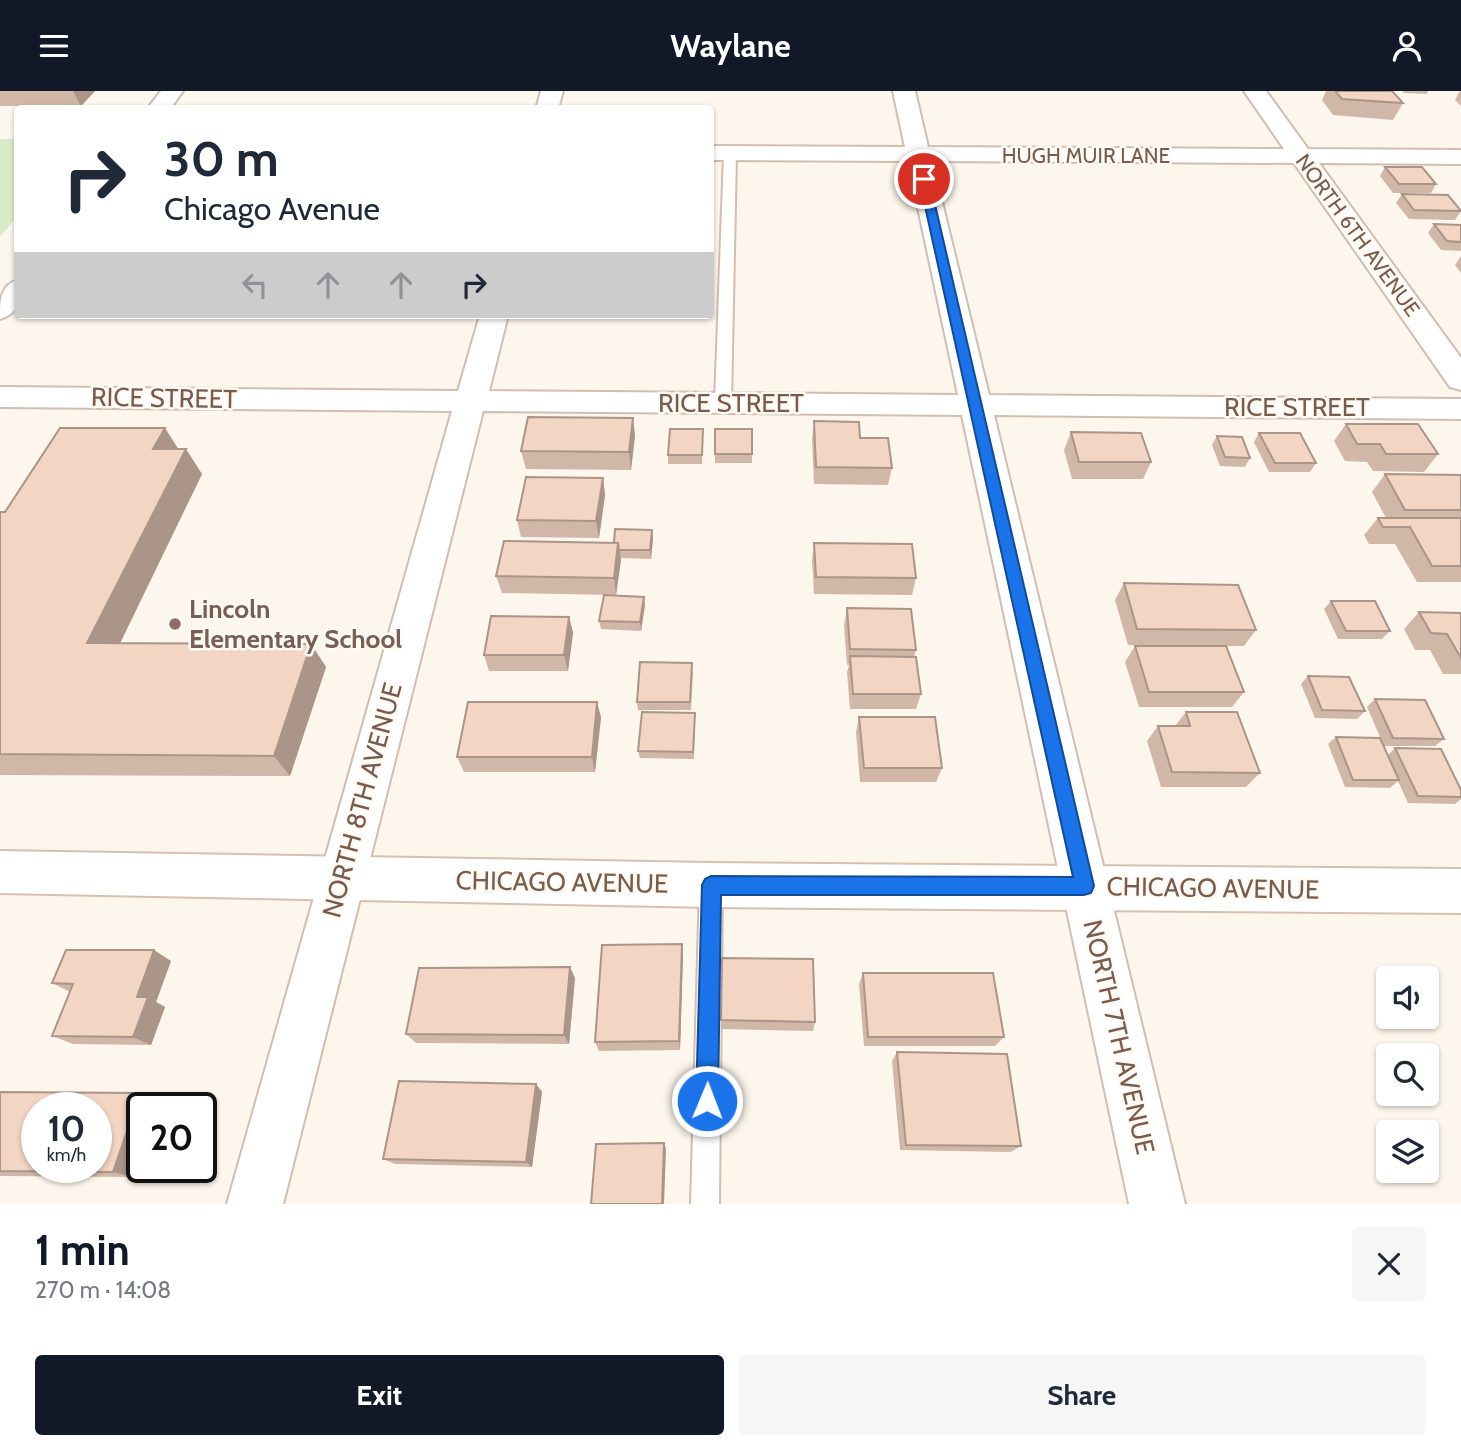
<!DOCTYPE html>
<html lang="en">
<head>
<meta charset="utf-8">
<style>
	:root { --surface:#fff; --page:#f6f6f7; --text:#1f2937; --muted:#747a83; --accent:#111827 }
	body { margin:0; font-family:Cabin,sans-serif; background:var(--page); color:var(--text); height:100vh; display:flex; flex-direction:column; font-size:26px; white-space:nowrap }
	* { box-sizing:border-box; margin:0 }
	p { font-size:23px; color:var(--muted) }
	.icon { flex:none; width:38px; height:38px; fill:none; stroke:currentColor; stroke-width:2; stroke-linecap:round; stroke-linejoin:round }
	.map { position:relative; height:1113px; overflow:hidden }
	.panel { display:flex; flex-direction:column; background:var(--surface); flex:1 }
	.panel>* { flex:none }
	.banner { position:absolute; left:14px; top:14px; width:700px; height:214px; border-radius:7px; box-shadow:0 2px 5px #0004; background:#fff; color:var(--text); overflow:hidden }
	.controls { position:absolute; left:1376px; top:875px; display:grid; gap:14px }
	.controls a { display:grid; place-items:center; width:63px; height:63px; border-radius:7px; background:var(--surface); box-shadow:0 2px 5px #0004; font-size:35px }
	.speed { position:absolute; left:21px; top:1001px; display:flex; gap:14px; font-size:35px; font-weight:700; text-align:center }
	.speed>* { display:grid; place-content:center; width:91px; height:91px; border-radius:50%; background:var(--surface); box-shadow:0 2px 5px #0004; line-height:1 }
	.speed small { font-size:18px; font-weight:400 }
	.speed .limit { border:4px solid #111; border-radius:10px; background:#fff; color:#111 }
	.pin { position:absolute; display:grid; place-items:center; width:60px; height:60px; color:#fff; margin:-30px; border:4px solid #fff; border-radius:50%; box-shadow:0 2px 7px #0007 }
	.me { position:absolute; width:77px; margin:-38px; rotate:1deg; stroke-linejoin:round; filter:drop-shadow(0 0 5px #0008) }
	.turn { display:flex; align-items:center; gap:24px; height:147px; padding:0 35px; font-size:32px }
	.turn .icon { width:91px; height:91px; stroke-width:2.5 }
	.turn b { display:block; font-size:49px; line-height:60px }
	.lanes { display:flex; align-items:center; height:66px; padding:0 35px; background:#0003; justify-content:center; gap:35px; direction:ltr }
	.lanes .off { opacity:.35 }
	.round { display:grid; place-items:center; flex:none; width:74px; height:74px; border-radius:7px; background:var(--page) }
	.head { display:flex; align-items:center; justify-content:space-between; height:119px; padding:0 35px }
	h1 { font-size:42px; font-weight:700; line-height:52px; color:var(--accent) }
	.primary-button { display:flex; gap:14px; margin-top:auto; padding:14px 35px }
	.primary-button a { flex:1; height:80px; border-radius:7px; background:var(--accent); color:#fff; font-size:28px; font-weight:700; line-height:80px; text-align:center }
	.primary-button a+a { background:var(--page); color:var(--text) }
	header { display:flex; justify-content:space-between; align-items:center; height:91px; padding:0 35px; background:var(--accent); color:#fff; font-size:32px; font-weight:700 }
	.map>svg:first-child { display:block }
</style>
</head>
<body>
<header><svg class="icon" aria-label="menu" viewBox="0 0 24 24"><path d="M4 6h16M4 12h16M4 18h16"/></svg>Waylane<svg class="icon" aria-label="person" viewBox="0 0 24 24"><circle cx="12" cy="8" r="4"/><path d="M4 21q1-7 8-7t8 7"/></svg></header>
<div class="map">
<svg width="1461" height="1113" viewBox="0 0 1461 1113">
	<rect width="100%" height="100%" fill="#fdf6ec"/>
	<polygon fill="#d8ecc9" points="0,48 18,48 17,126 0,146"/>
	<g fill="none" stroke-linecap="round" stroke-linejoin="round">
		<defs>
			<g id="service">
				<polygon points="730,58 736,62 731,312 723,317 715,312 724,62"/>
				<polygon points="711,783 719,786 722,794 719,1113 691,1113 700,794 703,786"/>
			</g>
			<g id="minor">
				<polygon points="541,0 563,0 558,18 536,18"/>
				<polygon points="893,0 915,0 928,56 1284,58 1244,0 1266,0 1308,58 1461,59 1461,73 1319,72 1461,267 1461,299 1450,296 1294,72 932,70 989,304 1461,308 1461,328 994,324 1185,1113 1129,1113 962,324 483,320 283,1113 227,1113 452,320 0,316 0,296 458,300 480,224 508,224 489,300 958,304 908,70 710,69 710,55 905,56"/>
			</g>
			<g id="tertiary">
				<polygon points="161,0 183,0 170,18 147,18"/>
				<path d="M18,189C18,207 21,222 0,228C0,210 0,194 18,189Z"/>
			</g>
			<polygon id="secondary" points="0,760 711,772 1461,778 1461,822 711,816 0,802"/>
		</defs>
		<use href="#service" stroke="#d1beb0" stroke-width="4"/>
		<use href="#minor" stroke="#d1beb0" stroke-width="4"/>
		<use href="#tertiary" stroke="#d1beb0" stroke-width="4"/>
		<use href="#secondary" stroke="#d6c0b0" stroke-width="4"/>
		<use href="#service" fill="#fff" fill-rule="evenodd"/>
		<use href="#minor" fill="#fff" fill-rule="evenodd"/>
		<use href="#tertiary" fill="#fff" fill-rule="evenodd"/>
		<use href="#secondary" fill="#fff" fill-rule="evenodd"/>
	</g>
	<g fill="#d1b7a8">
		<polygon points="0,0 95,0 81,15 0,15"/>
		<polygon points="1326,0 1392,0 1403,12 1393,29 1333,24 1322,9"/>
		<polygon points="1402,0 1428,0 1427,3 1404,2"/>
		<polygon points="1460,0 1461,0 1461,15 1455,9"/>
		<polygon points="1385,76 1436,93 1431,102 1393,102 1380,85"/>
		<polygon points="1402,103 1461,120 1455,129 1409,128 1396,112"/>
		<polygon points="1434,133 1461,134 1461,160 1441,159 1428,142"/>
		<polygon points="1461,165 1461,182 1455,174"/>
		<polygon points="814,330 860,347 892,377 888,394 814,393 812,348"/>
		<polygon points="1346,333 1438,363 1424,381 1373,380 1367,371 1345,370 1334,350"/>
		<rect x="715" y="338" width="37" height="34"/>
		<polygon points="1071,341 1151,371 1143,388 1072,388 1064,359"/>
		<polygon points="1259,342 1316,372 1310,381 1269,381 1254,351"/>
		<polygon points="635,344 631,379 526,378 521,360"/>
		<polygon points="1217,345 1250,367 1245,376 1220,375 1212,354"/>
		<polygon points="703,347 702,373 668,373 668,364"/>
		<polygon points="178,358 202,383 120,552 311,553 326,576 290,685 0,684 0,421 5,421"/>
		<polygon points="1385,383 1461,384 1461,491 1417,491 1395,453 1369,453 1364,444 1378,427 1386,427 1372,401"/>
		<polygon points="603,387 605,404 599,447 521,446 517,429"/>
		<polygon points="652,439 653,448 651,468 621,467 616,504 502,502 496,485 614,452"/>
		<polygon points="814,452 916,487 912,504 814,503 812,469"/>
		<polygon points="1124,492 1256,539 1244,555 1227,555 1244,601 1232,616 1139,616 1125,571 1135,555 1202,555 1128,554 1115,509"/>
		<polygon points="1331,510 1390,540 1382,548 1338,548 1324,518"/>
		<polygon points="645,514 641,540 601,538 599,530"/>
		<polygon points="847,517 916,559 914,566 921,603 916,618 850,618 847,581 849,574 847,574 844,534"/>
		<polygon points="1419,521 1461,522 1461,583 1443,583 1430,559 1415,559 1404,538"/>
		<polygon points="569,526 573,542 568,580 489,580 484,564"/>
		<polygon points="693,580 691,619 638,619 637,611"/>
		<polygon points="1308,585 1365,620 1357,628 1315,627 1301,593"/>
		<polygon points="1375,608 1444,648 1435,655 1384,655 1367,616"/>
		<polygon points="1186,621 1260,682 1246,696 1161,696 1147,650 1158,635 1175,635"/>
		<polygon points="601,626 595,681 464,681 457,666"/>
		<polygon points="859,626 942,677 936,691 860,691 856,641"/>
		<polygon points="695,630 694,668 640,667 638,660"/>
		<polygon points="1336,646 1388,664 1395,657 1461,699 1461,708 1455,713 1408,712 1398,690 1390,697 1345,696 1328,653"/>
		<polygon points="682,853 683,864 680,959 599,960 595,951"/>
		<polygon points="171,870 156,911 165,916 151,954 73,953 52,945 70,901 52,892"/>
		<polygon points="863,882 1004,946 995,955 864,955 859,893"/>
		<polygon points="575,887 569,953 416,952 406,943"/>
		<polygon points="721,929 815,931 813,940 721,938"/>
		<polygon points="897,961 1021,1055 1011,1061 900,1059 892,970"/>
		<polygon points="536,993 542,1001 532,1076 395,1073 383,1068"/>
		<polygon points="0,1001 158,1010 133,1086 0,1085"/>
	</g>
	<g fill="#aa9588">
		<polygon points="73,0 95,0 81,15"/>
		<polygon points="633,327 635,344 631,379 629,361"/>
		<polygon points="165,337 181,362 153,358"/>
		<polygon points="186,358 202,383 109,575 87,552"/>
		<polygon points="603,387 605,404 599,447 596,430"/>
		<polygon points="652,439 653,448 651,468 650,459"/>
		<polygon points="618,452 621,469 616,504 614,487"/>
		<polygon points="644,506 645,514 641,540 640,531"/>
		<polygon points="569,526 573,542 568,580 564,564"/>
		<polygon points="311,553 326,576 290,685 274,665"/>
		<polygon points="597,611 601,626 595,681 592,666"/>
		<polygon points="682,853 683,864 680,959 679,950"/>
		<polygon points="154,859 171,870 156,911 165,916 151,954 133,946 137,906"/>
		<polygon points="570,876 575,887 569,953 564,944"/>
		<polygon points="536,993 542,1001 532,1076 526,1071"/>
		<polygon points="140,1002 158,1010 156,1017 142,1017 142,1060 133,1086 113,1081"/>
		<polygon points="664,1052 666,1058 664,1113 662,1113"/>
	</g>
	<g fill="#f3d5c3" stroke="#aa9588" stroke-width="2" fill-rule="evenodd">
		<polygon points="1335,0 1392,0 1403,12 1342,8"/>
		<polygon points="1385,76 1422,76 1436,93 1399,93"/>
		<polygon points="1402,103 1448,104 1461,120 1414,119"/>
		<polygon points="1434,133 1461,134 1461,151 1447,150"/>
		<polygon points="528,326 633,327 629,361 521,360"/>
		<polygon points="814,330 859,331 860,347 888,347 892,377 816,376"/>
		<polygon points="1346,333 1418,333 1438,363 1386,363 1380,353 1357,353"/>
		<polygon points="60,337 165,337 153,358 186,358 87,552 311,553 274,665 0,663 0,421 5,421"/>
		<polygon points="670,338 703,338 702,364 668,364"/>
		<rect x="715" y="338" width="37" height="25"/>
		<polygon points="1071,341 1141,342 1151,371 1079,371"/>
		<polygon points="1259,342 1300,342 1316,372 1275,372"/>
		<polygon points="1217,345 1242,346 1250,367 1225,366"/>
		<polygon points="1385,383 1461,384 1461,419 1405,419"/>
		<polygon points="526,386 603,387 596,430 517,429"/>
		<polygon points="1378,427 1461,427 1461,475 1432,475 1410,436 1383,436"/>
		<polygon points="615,438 652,439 650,459 619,459 618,452 614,452"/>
		<polygon points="504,450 618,452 614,487 496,485"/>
		<polygon points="814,452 912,453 916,487 816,486"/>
		<polygon points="1124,492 1238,494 1256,539 1137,538"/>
		<polygon points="604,504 644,506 640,531 599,530"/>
		<polygon points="1331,510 1375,510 1390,540 1346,540"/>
		<polygon points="847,517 911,518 916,559 850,558"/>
		<polygon points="1419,521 1461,522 1461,567 1447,543 1431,542"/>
		<polygon points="491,525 569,526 564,564 484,564"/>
		<polygon points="1135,555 1226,555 1244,601 1149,601"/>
		<polygon points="850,565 916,566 921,603 853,603"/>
		<polygon points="640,571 692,572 690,611 637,611"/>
		<polygon points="1308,585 1349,586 1365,620 1322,619"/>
		<polygon points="1375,608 1425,609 1444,648 1393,647"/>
		<polygon points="468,611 597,611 592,666 457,666"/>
		<polygon points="642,621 695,622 693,661 638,660"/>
		<polygon points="1186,621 1237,621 1260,682 1172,681 1158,635 1190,635"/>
		<polygon points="859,626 935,626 942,677 864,677"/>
		<polygon points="1336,646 1380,647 1399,689 1353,689"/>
		<polygon points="1395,657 1441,658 1461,699 1461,706 1418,705"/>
		<polygon points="682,853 679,950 595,951 602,854"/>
		<polygon points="66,859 154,859 137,906 148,906 133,946 52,945 73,893 52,892"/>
		<polygon points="722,867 813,868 815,931 721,929"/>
		<polygon points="570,876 564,944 406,943 419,877"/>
		<polygon points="863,882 993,882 1004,946 868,946"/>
		<polygon points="897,961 1007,963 1021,1055 906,1054"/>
		<polygon points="399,990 536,993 526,1071 383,1068"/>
		<path d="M0,1001L140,1002L113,1081L0,1080ZM37,1017H96V1076H37Z"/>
		<polygon points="664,1052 662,1113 591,1113 596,1053"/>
	</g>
	<polygon fill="#1a73e8" stroke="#114b97" stroke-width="2" points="924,85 929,88 1094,795 1091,802 1084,804 721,804 718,1010 714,1018 707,1021 699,1018 696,1010 702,794 705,788 711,785 1073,786 919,88"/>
	<circle fill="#8d6e63" stroke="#fffaf3" stroke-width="2.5" cx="175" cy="533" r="7"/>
	<g text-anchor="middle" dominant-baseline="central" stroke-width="5" stroke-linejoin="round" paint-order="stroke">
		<g font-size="21" fill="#7a5c4d" stroke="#fffaf3">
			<text x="1086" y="64">HUGH MUIR LANE</text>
			<text transform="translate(1358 144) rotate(54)">NORTH 6TH AVENUE</text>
		</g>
		<g font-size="26" fill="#7a5c4d" stroke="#fffaf3">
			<text transform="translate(164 307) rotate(1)">RICE STREET</text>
			<text x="731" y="312">RICE STREET</text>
			<text x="1297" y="316">RICE STREET</text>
			<text transform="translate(362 709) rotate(-75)">NORTH 8TH AVENUE</text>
			<text transform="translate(562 791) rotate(1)">CHICAGO AVENUE</text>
			<text transform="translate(1213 797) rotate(1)">CHICAGO AVENUE</text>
			<text transform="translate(1119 946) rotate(77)">NORTH 7TH AVENUE</text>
		</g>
		<g font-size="26" font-weight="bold" fill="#785e54" stroke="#fffaf3" text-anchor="start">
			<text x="189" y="518">Lincoln<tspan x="189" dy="30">Elementary School</tspan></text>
		</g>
	</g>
</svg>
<div class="controls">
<a><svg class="icon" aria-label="sound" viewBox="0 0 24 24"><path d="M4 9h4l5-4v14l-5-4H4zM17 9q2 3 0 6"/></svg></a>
<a><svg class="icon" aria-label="search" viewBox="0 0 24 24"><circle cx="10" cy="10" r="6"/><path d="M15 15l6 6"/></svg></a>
<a><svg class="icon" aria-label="layers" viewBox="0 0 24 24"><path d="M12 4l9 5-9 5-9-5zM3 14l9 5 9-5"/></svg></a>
</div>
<div class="speed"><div>10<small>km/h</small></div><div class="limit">20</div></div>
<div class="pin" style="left:924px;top:88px;background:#d93025"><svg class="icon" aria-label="arrive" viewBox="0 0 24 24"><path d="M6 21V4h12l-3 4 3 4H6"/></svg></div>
<svg class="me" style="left:707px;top:1010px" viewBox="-20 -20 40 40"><circle r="17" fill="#1a73e8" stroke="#fff" stroke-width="3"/><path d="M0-11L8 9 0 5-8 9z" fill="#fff"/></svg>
<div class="banner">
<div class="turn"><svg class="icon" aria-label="right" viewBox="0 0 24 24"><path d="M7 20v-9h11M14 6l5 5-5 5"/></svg><div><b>30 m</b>Chicago Avenue</div></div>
<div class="lanes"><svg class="icon off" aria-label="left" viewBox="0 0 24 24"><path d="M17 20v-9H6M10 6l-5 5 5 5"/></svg><svg class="icon off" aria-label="ahead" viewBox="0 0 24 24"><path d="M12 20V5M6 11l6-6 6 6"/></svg><svg class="icon off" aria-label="ahead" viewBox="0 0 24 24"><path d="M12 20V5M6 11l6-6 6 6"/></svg><svg class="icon" aria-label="right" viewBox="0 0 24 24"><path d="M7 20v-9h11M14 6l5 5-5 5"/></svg></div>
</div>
</div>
<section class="panel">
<div class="head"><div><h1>1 min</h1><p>270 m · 14:08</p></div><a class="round"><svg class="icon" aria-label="close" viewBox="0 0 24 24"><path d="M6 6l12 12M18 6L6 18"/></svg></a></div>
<div class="primary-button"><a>Exit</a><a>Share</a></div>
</section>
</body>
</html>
